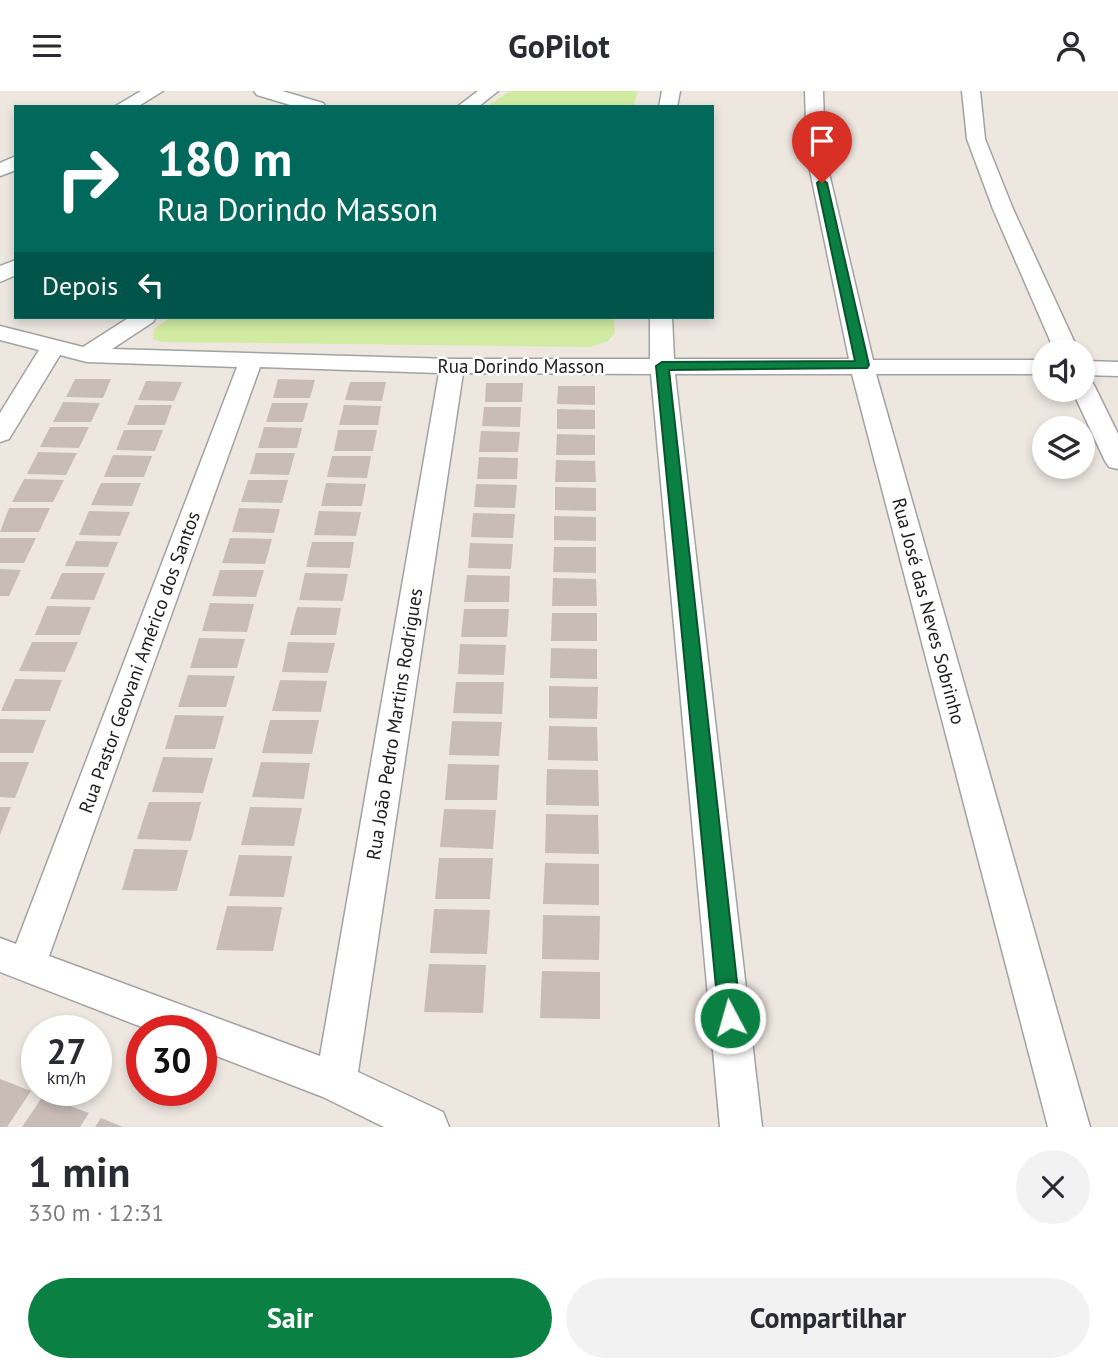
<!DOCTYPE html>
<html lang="pt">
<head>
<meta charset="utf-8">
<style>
	:root { --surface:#fff; --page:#f2f2f3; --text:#2b2b33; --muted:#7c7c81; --accent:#0b8043 }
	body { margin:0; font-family:"PT Sans",sans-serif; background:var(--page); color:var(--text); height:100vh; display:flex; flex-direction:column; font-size:26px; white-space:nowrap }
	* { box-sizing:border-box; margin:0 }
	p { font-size:23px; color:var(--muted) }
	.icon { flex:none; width:38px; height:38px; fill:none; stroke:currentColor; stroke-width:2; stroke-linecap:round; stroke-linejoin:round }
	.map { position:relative; height:1036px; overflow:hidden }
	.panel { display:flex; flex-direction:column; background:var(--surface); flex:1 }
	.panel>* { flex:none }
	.top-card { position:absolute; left:14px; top:14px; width:700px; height:214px; border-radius:0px; box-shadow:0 4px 10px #0003; background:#00695c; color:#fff; overflow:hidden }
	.controls { position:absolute; left:1032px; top:248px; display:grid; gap:14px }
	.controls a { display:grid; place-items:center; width:63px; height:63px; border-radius:50%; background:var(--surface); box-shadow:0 4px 10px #0003; font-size:35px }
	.speed { position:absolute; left:21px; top:924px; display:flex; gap:14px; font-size:35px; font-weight:700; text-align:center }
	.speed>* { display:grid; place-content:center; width:91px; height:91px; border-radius:50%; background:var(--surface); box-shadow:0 4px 10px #0003; line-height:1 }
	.speed small { font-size:18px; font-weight:400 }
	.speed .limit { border:10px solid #d22; background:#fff; color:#111 }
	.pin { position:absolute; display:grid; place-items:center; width:60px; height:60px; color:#fff; margin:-72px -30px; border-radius:50% 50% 50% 0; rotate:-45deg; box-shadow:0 0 7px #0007 }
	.pin .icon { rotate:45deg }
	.me { position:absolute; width:77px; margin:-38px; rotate:354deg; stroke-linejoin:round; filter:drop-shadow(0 0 5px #0008) }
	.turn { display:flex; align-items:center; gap:24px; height:147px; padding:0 28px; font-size:32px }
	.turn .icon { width:91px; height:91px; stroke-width:2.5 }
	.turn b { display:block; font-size:49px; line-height:60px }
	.then { display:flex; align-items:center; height:66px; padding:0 28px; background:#0003; gap:14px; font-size:26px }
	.round { display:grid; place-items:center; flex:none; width:74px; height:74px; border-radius:37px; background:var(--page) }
	.headline { display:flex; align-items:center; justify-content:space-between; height:119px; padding:0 28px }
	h1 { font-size:42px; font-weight:800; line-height:52px }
	.primary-button { display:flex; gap:14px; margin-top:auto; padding:14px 28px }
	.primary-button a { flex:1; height:80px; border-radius:42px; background:var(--accent); color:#fff; font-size:28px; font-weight:800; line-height:80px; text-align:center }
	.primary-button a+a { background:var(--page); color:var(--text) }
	header { display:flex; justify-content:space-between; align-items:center; height:91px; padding:0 28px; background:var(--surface); font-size:32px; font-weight:800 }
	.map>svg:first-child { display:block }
</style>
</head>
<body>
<header><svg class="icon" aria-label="menu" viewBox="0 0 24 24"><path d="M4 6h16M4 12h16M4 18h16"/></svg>GoPilot<svg class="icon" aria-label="person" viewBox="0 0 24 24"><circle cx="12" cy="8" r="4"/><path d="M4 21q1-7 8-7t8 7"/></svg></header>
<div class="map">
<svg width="1118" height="1036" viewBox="0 0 1118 1036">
	<rect width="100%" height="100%" fill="#ede7e0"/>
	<g fill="#d1eba2">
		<polygon points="510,0 638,0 633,16 486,16"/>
		<polygon points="171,226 614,226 615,242 608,250 590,256 162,251 153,248 154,238"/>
	</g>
	<g fill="#c9bcb6">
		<polygon points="75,288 111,288 103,307 66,306"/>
		<polygon points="278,288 315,289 310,307 273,307"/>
		<polygon points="146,290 182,291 174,310 138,309"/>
		<polygon points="350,291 386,291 382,310 345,309"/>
		<polygon points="486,292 523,292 522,311 485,311"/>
		<polygon points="558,295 595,295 595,314 557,313"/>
		<polygon points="63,311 100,312 91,331 53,331"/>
		<polygon points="272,312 308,312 303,331 266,331"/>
		<polygon points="135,314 172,314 165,334 127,334"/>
		<polygon points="344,314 381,315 378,334 339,334"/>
		<polygon points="484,316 521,316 520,336 482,335"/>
		<polygon points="557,318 595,319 595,338 557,338"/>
		<polygon points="50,336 89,336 79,357 40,356"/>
		<polygon points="264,336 302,337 297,357 258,357"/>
		<polygon points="124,339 163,339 155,360 116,359"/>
		<polygon points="338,339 377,339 373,360 334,360"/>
		<polygon points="481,340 520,341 518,361 479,361"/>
		<polygon points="557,343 595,344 595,364 556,364"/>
		<polygon points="38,361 77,362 66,384 27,383"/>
		<polygon points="256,362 295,362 289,384 250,383"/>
		<polygon points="113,364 152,365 144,386 104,386"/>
		<polygon points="332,365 371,365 367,387 327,386"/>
		<polygon points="479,366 518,367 517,388 477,388"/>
		<polygon points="556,369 595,370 596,391 555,391"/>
		<polygon points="24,388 64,389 53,411 12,411"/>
		<polygon points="248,389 288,389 282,412 241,411"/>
		<polygon points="101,392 141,392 132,415 91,414"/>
		<polygon points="326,392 366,393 362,415 321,415"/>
		<polygon points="476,393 517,394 515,417 474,416"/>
		<polygon points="555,396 596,397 596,420 555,419"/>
		<polygon points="9,417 50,417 39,441 0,441"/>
		<polygon points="239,417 280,418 274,442 232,441"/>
		<polygon points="89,420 130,421 120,445 79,444"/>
		<polygon points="319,420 361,421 356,445 314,444"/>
		<polygon points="473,422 515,423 513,447 471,446"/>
		<polygon points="554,425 596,426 596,450 554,449"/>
		<polygon points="0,447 36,447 24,472 0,472"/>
		<polygon points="230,447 272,448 265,473 222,472"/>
		<polygon points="76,450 118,451 108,476 65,475"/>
		<polygon points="312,451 354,451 350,477 306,476"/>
		<polygon points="470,452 513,453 511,478 468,477"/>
		<polygon points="554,456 596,456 596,482 553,481"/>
		<polygon points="0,478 21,479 9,505 0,505"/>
		<polygon points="220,479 264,479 256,506 212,505"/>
		<polygon points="62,482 105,482 94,509 50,508"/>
		<polygon points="305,482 348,483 343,510 299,509"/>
		<polygon points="467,484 510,485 509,511 464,511"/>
		<polygon points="553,487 596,488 597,515 552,515"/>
		<polygon points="210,512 254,513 247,541 202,540"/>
		<polygon points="47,515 91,516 80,544 35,544"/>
		<polygon points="297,516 341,517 336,544 290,544"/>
		<polygon points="464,518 509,518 507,546 461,546"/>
		<polygon points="552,522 597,522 597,550 551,550"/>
		<polygon points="199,547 245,548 237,577 190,577"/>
		<polygon points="32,551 78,551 65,581 19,580"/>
		<polygon points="288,551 335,552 328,582 282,581"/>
		<polygon points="460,553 506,554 504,584 458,583"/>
		<polygon points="551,557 597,558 597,588 550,587"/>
		<polygon points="188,584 235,585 226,616 178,616"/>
		<polygon points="15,588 62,589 50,620 1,620"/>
		<polygon points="280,589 327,590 321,621 272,620"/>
		<polygon points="456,591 504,591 502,623 453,622"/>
		<polygon points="549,595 598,596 597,628 549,627"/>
		<polygon points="175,624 224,625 215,658 165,658"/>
		<polygon points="0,628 46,629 33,662 0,662"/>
		<polygon points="270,629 319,629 312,663 262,662"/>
		<polygon points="452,630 502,631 499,665 449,664"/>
		<polygon points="549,635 597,636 598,670 548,669"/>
		<polygon points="163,666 213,667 203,702 152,701"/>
		<polygon points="0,671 29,671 15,707 0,706"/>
		<polygon points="261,671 310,672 304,708 252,706"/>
		<polygon points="448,673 499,674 497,709 445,709"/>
		<polygon points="547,678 598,679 599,715 546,714"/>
		<polygon points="149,711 201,711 191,750 137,748"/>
		<polygon points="0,716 11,716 0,744"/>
		<polygon points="250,716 302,717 294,755 241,754"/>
		<polygon points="444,718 496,719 493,758 440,756"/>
		<polygon points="546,723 598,724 599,763 545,762"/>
		<polygon points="134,758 188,759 177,800 122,799"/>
		<polygon points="239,764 292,765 284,806 229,805"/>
		<polygon points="439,767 493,767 490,808 435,808"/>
		<polygon points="545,772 599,773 599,814 543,813"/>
		<polygon points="227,815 282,816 273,860 216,859"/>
		<polygon points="434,818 490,819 487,863 430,862"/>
		<polygon points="543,824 600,825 599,869 542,868"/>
		<polygon points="429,873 486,874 483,922 424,921"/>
		<polygon points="542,880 600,881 600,928 540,927"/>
		<polygon points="0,988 31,1000 7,1036 0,1036"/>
		<polygon points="43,1005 89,1022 80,1036 22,1036"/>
		<polygon points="101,1027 123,1036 95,1036"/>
	</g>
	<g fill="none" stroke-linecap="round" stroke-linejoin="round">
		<defs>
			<g id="street">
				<polygon points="141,0 163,0 137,16 114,16"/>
				<polygon points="254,0 282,0 323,12 326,16 297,16 257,4"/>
				<polygon points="478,0 498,0 478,16 457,16"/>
				<polygon points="662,0 680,0 677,16 659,16"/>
				<path d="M805,0H823L825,65L873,269H1045V283H876L1090,1036H1048L852,283H675L762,1036H720L651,283L463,282L358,981L443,1021L449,1036H384L323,1006L201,959V940H152L0,881V847L16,853L237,276L87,271L60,264L9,348L0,351V322L39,259L0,249V235L83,256L130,226H156L153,231L112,258L452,268H650V226H672L674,268H849L807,65ZM260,276L439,282L320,965L49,865Z"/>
				<polygon points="962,0 980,0 985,48 1013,118 1079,261 1055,261 993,118 967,48"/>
				<polygon points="16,65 16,79 0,85 0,72"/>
				<polygon points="16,169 16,184 0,191 0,175"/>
				<polygon points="1083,270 1118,271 1118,285 1083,284"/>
				<polygon points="1083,289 1092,291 1095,296 1118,343 1118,378 1109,376 1105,370 1072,299 1083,299"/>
			</g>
		</defs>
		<use href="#street" stroke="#a2a2a2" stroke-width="3"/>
		<use href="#street" fill="#fff" fill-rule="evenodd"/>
	</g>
	<polygon fill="#0b8043" stroke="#07532c" stroke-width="2" points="822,88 827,92 869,274 867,277 669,279 741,927 737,934 730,937 722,934 719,927 656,275 662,271 855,270 817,92"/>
	<g text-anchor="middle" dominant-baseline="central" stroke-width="5" stroke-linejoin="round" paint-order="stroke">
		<g font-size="19" fill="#1b1b1b" stroke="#fff">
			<text x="521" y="275">Rua Dorindo Masson</text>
			<text transform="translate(929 520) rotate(75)">Rua José das Neves Sobrinho</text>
			<text transform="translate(139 571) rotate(-70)">Rua Pastor Geovani Américo dos Santos</text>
			<text transform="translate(394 633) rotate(-81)">Rua João Pedro Martins Rodrigues</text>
		</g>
	</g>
</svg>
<div class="controls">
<a><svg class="icon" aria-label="sound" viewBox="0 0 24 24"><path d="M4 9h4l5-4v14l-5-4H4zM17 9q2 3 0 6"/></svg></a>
<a><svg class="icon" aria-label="layers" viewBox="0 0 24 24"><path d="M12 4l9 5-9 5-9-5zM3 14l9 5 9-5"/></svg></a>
</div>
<div class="speed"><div>27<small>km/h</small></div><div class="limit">30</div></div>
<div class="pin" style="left:822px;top:92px;background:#d93025"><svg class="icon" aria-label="arrive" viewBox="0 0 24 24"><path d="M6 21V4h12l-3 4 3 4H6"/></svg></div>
<svg class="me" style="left:730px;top:927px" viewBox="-20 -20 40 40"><circle r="17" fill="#0b8043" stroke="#fff" stroke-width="3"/><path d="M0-11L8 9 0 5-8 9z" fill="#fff"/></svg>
<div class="top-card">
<div class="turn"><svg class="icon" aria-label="right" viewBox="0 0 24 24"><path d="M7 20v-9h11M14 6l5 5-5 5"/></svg><div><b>180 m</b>Rua Dorindo Masson</div></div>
<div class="then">Depois<svg class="icon" aria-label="left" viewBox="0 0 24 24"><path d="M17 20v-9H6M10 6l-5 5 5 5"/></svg></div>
</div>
</div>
<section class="panel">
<div class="headline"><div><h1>1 min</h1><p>330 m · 12:31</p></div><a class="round"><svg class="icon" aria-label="close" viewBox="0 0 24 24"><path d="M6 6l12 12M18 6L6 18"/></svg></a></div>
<div class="primary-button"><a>Sair</a><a>Compartilhar</a></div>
</section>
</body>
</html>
